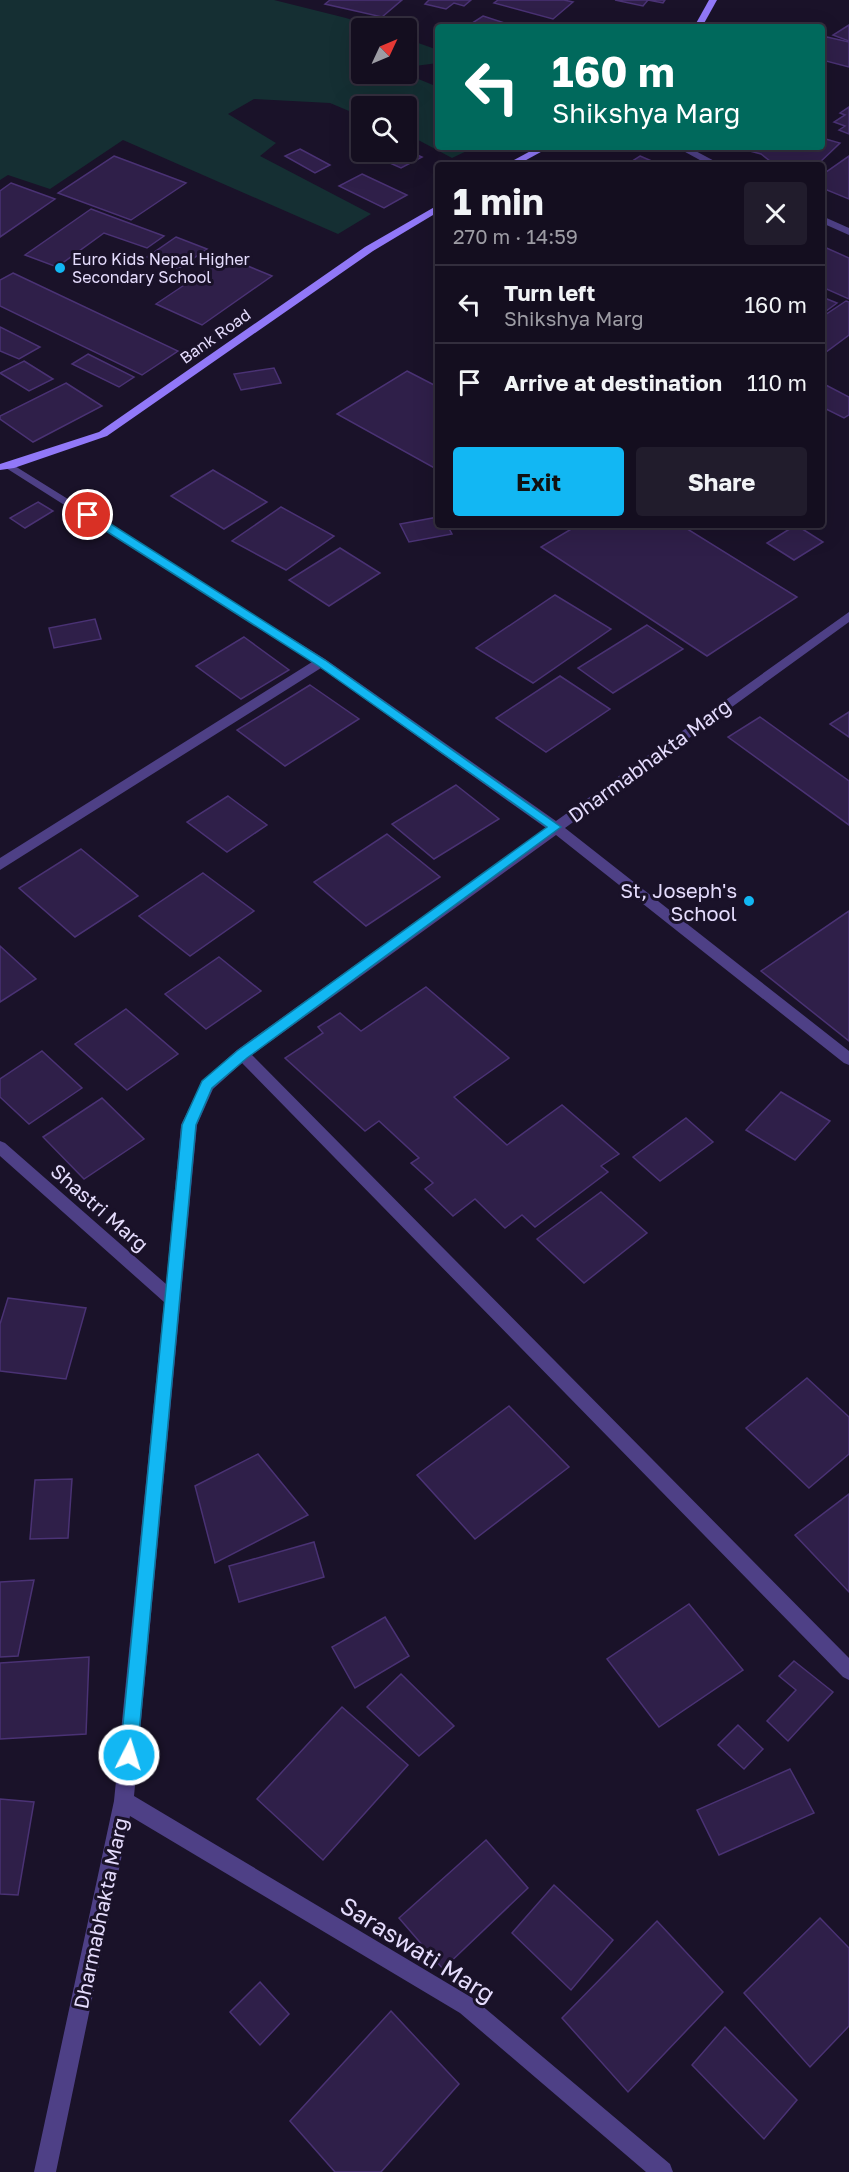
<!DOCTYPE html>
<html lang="en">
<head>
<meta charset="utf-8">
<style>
	:root { --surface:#140e1f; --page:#211c2c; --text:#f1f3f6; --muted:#9d9ca4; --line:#332e3d; --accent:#12b7f3 }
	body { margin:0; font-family:"Golos Text",sans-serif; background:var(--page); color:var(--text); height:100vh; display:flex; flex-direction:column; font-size:22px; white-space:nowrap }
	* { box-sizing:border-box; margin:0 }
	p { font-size:20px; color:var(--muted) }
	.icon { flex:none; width:33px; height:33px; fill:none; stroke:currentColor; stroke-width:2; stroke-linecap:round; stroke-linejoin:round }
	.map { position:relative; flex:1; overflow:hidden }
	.drawer { position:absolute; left:435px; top:162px; width:390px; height:366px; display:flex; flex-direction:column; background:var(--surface); border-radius:6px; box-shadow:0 6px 24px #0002,0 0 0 2px var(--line) }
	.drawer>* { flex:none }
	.guide { position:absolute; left:435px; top:24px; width:390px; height:126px; border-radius:6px; box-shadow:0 6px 24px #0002,0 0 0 2px var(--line); background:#00695c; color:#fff; overflow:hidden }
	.needle { width:39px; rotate:46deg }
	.controls { position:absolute; left:351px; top:18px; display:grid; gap:12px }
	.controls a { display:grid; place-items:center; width:66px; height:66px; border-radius:6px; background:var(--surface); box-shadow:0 6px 24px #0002,0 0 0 2px var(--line); font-size:30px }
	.pin { position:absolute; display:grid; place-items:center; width:51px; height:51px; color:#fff; margin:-26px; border:3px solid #fff; border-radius:50%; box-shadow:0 2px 6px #0007 }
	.me { position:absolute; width:66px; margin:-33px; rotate:5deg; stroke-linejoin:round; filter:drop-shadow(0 0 4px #0008) }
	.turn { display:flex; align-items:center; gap:21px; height:126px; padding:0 18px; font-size:27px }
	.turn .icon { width:78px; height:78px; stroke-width:2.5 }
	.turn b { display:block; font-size:42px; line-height:51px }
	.round { display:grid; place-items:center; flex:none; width:63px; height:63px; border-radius:6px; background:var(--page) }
	.head { display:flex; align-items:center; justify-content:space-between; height:102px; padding:0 18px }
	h1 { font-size:36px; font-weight:700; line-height:45px }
	.primary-button { display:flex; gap:12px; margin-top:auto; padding:12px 18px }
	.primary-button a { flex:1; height:69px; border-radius:6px; background:var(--accent); color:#111; font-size:24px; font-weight:700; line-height:69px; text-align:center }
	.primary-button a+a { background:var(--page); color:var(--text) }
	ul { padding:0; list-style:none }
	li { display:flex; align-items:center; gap:18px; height:78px; padding:0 18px; border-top:2px solid var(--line) }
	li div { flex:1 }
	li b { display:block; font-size:22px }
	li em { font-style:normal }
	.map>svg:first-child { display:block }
</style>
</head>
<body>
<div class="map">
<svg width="849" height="2172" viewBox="0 0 849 2172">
	<rect width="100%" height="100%" fill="#1a1229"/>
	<g fill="#152f33">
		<polygon points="0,0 274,0 346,18 377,28 362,28 362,74 406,74 438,87 438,147 475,147 452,158 407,134 406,106 362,106 361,116 330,103 254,99 228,114 276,143 260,156 371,214 338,234 123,140 50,189 8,175 0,180"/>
		<polygon points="407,39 438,50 438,63 407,67"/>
	</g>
	<g fill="#2f1f49" stroke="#4a3274" stroke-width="1.5">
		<polygon points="330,0 402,0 382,17 325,4"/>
		<polygon points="429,0 471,0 464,6 454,3 446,9 425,4"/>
		<polygon points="498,0 564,0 573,2 553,19 494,3"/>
		<polygon points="615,0 665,0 663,3 648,0 643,6"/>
		<polygon points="483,16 517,27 466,27"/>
		<polygon points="849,25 849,41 833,35"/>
		<polygon points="827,37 849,42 849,67 822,60 822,40"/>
		<polygon points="849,107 849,134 839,130 845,126 834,122 845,115 840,113"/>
		<polygon points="822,138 840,143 817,165 797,165 770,161 761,154 735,147 822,147"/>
		<polygon points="300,149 330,165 315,173 285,156"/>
		<polygon points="406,150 422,157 401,168 365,152"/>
		<polygon points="114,156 186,183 131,220 58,193"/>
		<polygon points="640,156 661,165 626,165"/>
		<polygon points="849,156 849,199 822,188 822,175"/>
		<polygon points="362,174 407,195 384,208 339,186"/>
		<polygon points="11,183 55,199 0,237 0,191"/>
		<polygon points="91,209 164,236 147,248 104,233 57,267 25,255"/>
		<polygon points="176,237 207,249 178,269 147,257"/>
		<polygon points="822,246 849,258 849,299 822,287"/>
		<polygon points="226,257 272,276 202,325 156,304"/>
		<polygon points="13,273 178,351 142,375 0,306 0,280"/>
		<polygon points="822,297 837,303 822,314"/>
		<polygon points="846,301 849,302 849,335 822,355 822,317"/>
		<polygon points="0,327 40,347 19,359 0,351"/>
		<polygon points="88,354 134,377 119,387 72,364"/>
		<polygon points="24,361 53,379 29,391 0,373"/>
		<polygon points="274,368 281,383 241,390 234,374"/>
		<polygon points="407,371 438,387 438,470 337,414"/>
		<polygon points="66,383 102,406 33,442 0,419 0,416"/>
		<polygon points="822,383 849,397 849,415 844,418 822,407"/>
		<polygon points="213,470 267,502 224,529 171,496"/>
		<polygon points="38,502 53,511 25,528 10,518"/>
		<polygon points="281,507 334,536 286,570 232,541"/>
		<polygon points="438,517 438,525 447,525 452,534 409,542 400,524"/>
		<polygon points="578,525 681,525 797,597 707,656 541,547"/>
		<polygon points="796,525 823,542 794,560 767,543"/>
		<polygon points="340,548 380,573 329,606 289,580"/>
		<polygon points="555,595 611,629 533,683 476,648"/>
		<polygon points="95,619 101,639 54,648 49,628"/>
		<polygon points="647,625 683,649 613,693 578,668"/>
		<polygon points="244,637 289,670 241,699 196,666"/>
		<polygon points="560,676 610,709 546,752 496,718"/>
		<polygon points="310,685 359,719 285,766 237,730"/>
		<polygon points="849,712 849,737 830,724"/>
		<polygon points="760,717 849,781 849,825 728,737"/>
		<polygon points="456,785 499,819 434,859 392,824"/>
		<polygon points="228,796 267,825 227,852 187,822"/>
		<polygon points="387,834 440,877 366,926 314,882"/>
		<polygon points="81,849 138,896 75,937 19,888"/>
		<polygon points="203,873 254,911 190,956 139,916"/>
		<polygon points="849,911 849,1041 761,971"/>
		<polygon points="0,946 36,979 0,1002"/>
		<polygon points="219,957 261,991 206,1029 165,994"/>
		<polygon points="426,987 509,1058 454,1097 507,1145 562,1105 619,1154 601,1166 608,1172 535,1227 522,1215 505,1228 475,1199 453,1216 425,1189 433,1183 411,1163 419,1158 379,1121 365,1131 285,1058 323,1033 318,1027 340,1013 361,1031"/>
		<polygon points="126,1009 178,1054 127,1090 75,1044"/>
		<polygon points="42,1051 82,1088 29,1124 0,1097 0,1079"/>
		<polygon points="781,1092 830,1121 795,1160 746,1130"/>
		<polygon points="102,1098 144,1139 84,1179 43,1137"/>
		<polygon points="686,1118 713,1142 660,1181 633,1157"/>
		<polygon points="601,1192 647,1233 584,1283 537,1239"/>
		<polygon points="8,1298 86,1308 66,1379 0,1371 0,1324"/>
		<polygon points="807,1378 849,1417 849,1454 809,1488 746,1428"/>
		<polygon points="509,1406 569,1467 475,1539 417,1475"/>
		<polygon points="258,1454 308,1515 215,1563 195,1486"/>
		<polygon points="72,1479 68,1538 30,1539 35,1480"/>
		<polygon points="849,1494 849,1592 795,1535"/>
		<polygon points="314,1542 324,1577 239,1602 229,1566"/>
		<polygon points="34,1580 18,1656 0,1657 0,1582"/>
		<polygon points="689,1604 743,1670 659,1727 607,1659"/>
		<polygon points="385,1617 409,1656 355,1688 332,1647"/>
		<polygon points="89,1657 86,1734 0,1739 0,1663"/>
		<polygon points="794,1661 833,1692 788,1741 767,1721 796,1690 779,1676"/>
		<polygon points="401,1674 454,1726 419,1756 367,1707"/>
		<polygon points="342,1707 408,1765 323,1860 257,1799"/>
		<polygon points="738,1725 763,1749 744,1769 718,1745"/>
		<polygon points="790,1769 814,1813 719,1855 697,1810"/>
		<polygon points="0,1799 34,1802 18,1895 0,1894"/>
		<polygon points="486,1840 528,1888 443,1969 399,1918"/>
		<polygon points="554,1885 613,1940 571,1990 512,1933"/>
		<polygon points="820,1918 849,1948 849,2026 810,2067 744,1993"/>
		<polygon points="657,1921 723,1992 628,2092 562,2018"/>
		<polygon points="260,1982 289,2014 260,2045 230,2012"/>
		<polygon points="391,2011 459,2084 381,2172 335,2172 290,2121"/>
		<polygon points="725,2027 797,2100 764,2139 692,2065"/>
	</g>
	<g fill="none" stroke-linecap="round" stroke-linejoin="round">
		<g fill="#4e4086" fill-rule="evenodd">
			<polygon points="676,147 688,147 722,165 709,165"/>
			<polygon points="822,216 849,228 849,235 822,223"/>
			<polygon points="10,463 325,659 556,821 849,612 849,622 565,828 849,1051 849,1065 844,1063 556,835 252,1055 849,1658 849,1680 843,1677 242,1063 213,1089 197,1125 134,1796 474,1999 670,2164 673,2172 646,2172 460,2013 130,1816 56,2172 34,2172 114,1801 164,1302 0,1156 0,1141 5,1143 166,1284 181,1125 202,1081 237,1050 546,828 321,668 0,870 0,858 312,662 6,468 6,464"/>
		</g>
		<g fill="#9178f8" fill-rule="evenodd">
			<polygon points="709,0 717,0 702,27 694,27"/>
			<polygon points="538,147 550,147 517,165 505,165"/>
			<polygon points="438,205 438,212 373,251 107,436 14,468 0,470 0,464 99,432 365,247"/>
		</g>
	</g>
	<polygon fill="#12b7f3" stroke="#0c779e" stroke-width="1.5" points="84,512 92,512 325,660 561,827 247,1058 212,1088 196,1125 137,1755 135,1761 129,1764 123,1761 120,1755 182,1125 202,1081 237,1051 547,827 317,665 84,517"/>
	<g fill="#12b7f3" stroke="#1a1229" stroke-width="2">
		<circle cx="60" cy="268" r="6"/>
		<circle cx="749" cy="901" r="6"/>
	</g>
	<g text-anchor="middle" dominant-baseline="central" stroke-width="6" stroke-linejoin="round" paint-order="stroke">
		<g font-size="16" fill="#e5dcfd" stroke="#1a1229" text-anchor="start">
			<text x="72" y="259">Euro Kids Nepal Higher<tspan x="72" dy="18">Secondary School</tspan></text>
		</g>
		<g font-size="16" fill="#e5dcfd" stroke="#1a1229">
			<text transform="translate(215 336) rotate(-35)">Bank Road</text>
		</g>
		<g font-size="20" fill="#e5dcfd" stroke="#1a1229">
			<text transform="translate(649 760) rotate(-36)">Dharmabhakta Marg</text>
			<text transform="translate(100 1207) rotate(41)">Shastri Marg</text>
			<text transform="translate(100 1913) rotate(-78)">Dharmabhakta Marg</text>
		</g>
		<g font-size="20" fill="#e5dcfd" stroke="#1a1229" text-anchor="end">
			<text x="737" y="890">St, Joseph's<tspan x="737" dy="23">School</tspan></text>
		</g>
		<g font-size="24" fill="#e5dcfd" stroke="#1a1229">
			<text transform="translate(418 1949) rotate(32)">Saraswati Marg</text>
		</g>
	</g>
</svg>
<div class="controls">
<a><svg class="needle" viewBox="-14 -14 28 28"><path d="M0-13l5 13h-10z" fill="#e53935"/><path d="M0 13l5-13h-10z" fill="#9d9ca4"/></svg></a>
<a><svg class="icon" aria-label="search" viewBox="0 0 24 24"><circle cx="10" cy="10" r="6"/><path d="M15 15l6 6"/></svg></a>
</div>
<div class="pin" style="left:88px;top:515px;background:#d93025"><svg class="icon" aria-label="arrive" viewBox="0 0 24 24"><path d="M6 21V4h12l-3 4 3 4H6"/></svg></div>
<svg class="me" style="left:129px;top:1755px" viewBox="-20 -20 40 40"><circle r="17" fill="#12b7f3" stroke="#fff" stroke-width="3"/><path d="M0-11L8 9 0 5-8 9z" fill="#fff"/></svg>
<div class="guide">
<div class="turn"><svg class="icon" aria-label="left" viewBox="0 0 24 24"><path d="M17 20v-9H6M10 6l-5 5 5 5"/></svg><div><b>160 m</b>Shikshya Marg</div></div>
</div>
<section class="drawer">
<div class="head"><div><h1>1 min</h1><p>270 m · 14:59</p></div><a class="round"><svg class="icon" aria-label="close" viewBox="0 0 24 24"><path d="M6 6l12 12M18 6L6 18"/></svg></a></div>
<ul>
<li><svg class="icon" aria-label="left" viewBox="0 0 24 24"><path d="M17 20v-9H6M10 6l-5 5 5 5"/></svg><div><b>Turn left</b><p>Shikshya Marg</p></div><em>160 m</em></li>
<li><svg class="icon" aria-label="arrive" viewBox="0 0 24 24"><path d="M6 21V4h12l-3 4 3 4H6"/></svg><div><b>Arrive at destination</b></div><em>110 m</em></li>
</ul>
<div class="primary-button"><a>Exit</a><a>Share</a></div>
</section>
</div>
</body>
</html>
